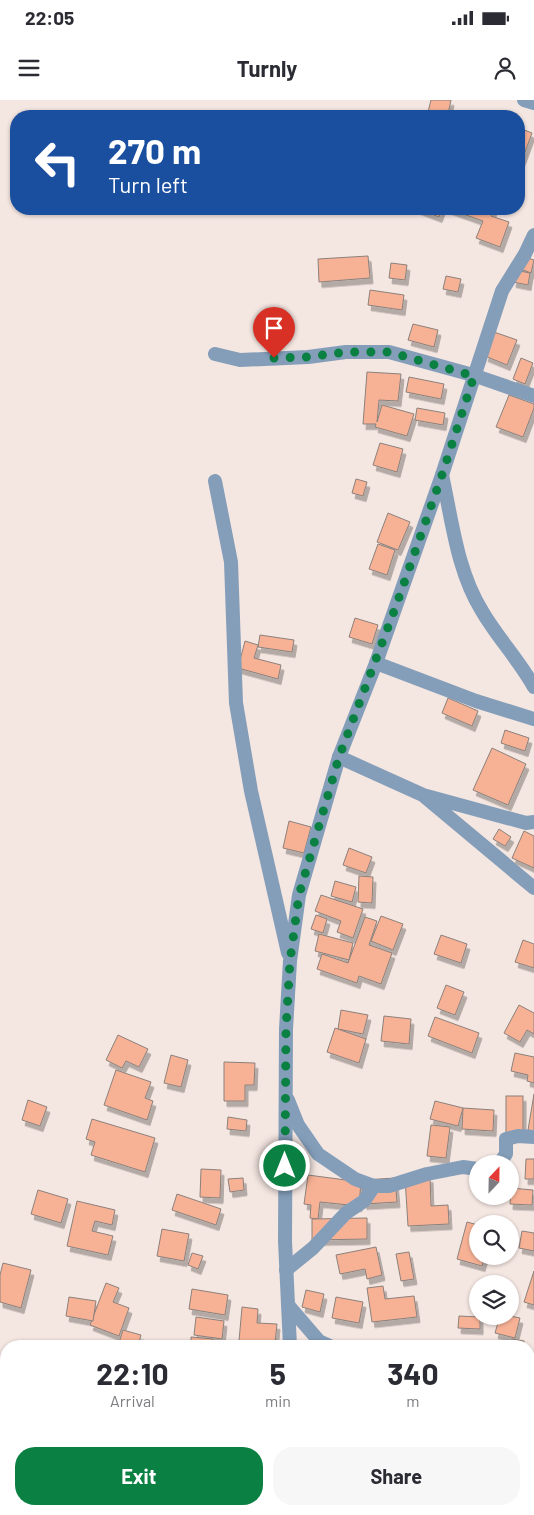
<!DOCTYPE html>
<html lang="en">
<head>
<meta charset="utf-8">
<style>
	:root { --surface:#fff; --page:#f7f7f7; --text:#2b2b33; --muted:#7c7c81; --accent:#0b8043 }
	body { margin:0; font-family:Barlow,sans-serif; background:var(--page); color:var(--text); height:100vh; display:flex; flex-direction:column; font-size:19px; white-space:nowrap }
	* { box-sizing:border-box; margin:0 }
	p { font-size:16px; color:var(--muted) }
	.icon { flex:none; width:28px; height:28px; fill:none; stroke:currentColor; stroke-width:2; stroke-linecap:round; stroke-linejoin:round }
	.map { position:relative; flex:1; overflow:hidden }
	.side { position:absolute; left:0px; top:1240px; width:535px; height:175px; display:flex; flex-direction:column; background:var(--surface); border-radius:20px 20px 0 0; box-shadow:0 1px 4px #0004 }
	.side>* { flex:none }
	.guide { position:absolute; left:10px; top:10px; width:515px; height:105px; border-radius:20px; box-shadow:0 1px 4px #0004; background:#1a4fa0; color:#fff; overflow:hidden }
	.needle { width:32px; rotate:22deg }
	.controls { position:absolute; left:469px; top:1055px; display:grid; gap:10px }
	.controls a { display:grid; place-items:center; width:50px; height:50px; border-radius:50%; background:var(--surface); box-shadow:0 1px 4px #0004; font-size:25px }
	.pin { position:absolute; display:grid; place-items:center; width:42px; height:42px; color:#fff; margin:-51px -21px; border-radius:50% 50% 50% 0; rotate:-45deg; box-shadow:0 0 5px #0007 }
	.pin .icon { rotate:45deg }
	.me { position:absolute; width:55px; margin:-28px; rotate:0deg; stroke-linejoin:round; filter:drop-shadow(0 0 4px #0008) }
	.turn { display:flex; align-items:center; gap:18px; height:105px; padding:0 15px; font-size:22px }
	.turn .icon { width:65px; height:65px; stroke-width:2.5 }
	.turn b { display:block; font-size:35px; line-height:42px }
	.eta { display:flex; justify-content:space-evenly; align-items:center; height:85px; text-align:center }
	.eta b { font-size:30px; font-weight:700; line-height:35px }
	.button { display:flex; gap:10px; margin-top:auto; padding:10px 15px }
	.button a { flex:1; height:58px; border-radius:20px; background:var(--accent); color:#fff; font-size:20px; font-weight:700; line-height:58px; text-align:center }
	.button a+a { background:var(--page); color:var(--text) }
	.status { display:flex; justify-content:space-between; align-items:center; height:35px; padding:0 25px; background:var(--surface); direction:ltr }
	.status svg { height:14px; fill:currentColor }
	header { display:flex; justify-content:space-between; align-items:center; height:65px; padding:0 15px; background:var(--surface); font-size:22px; font-weight:700 }
	.map>svg:first-child { display:block }
</style>
</head>
<body>
<div class="status"><b>22:05</b><svg viewBox="0 0 49 12"><path d="M0 12V9h3v3zM5 12V6h3v6zM10 12V3h3v9zM15 12V0h3v12zM26 1h20v11H26zM47 4h2v5h-2z"/></svg></div>
<header><svg class="icon" aria-label="menu" viewBox="0 0 24 24"><path d="M4 6h16M4 12h16M4 18h16"/></svg>Turnly<svg class="icon" aria-label="person" viewBox="0 0 24 24"><circle cx="12" cy="8" r="4"/><path d="M4 21q1-7 8-7t8 7"/></svg></header>
<div class="map">
<svg width="534" height="1415" viewBox="0 0 534 1415">
	<defs>
		<filter id="shadow"><feDropShadow dx="3" dy="5.5" stdDeviation="0" flood-color="#0004"/></filter>
	</defs>
	<rect width="100%" height="100%" fill="#f4e6e1"/>
	<g fill="#f7b296" stroke="#8c807b" filter="url(#shadow)">
		<polygon points="431,0 451,0 448,14 456,16 427,16"/>
		<polygon points="519,28 532,33 522,60 519,59"/>
		<polygon points="418,109 442,109 439,117"/>
		<polygon points="449,109 494,109 491,116 509,122 500,147 476,138 483,121"/>
		<polygon points="519,155 534,160 531,173 515,167"/>
		<polygon points="368,156 370,178 319,182 318,159"/>
		<polygon points="391,163 407,165 405,180 389,178"/>
		<polygon points="515,170 530,173 528,185 513,182"/>
		<polygon points="446,176 461,179 458,192 443,189"/>
		<polygon points="370,190 404,195 402,210 368,205"/>
		<polygon points="413,224 438,230 434,247 408,240"/>
		<polygon points="494,232 517,240 507,265 485,256"/>
		<polygon points="521,258 533,263 525,284 513,279"/>
		<polygon points="367,272 401,274 398,301 379,300 377,322 382,305 414,314 407,336 375,327 376,324 363,324"/>
		<polygon points="409,277 444,284 441,299 406,292"/>
		<polygon points="509,295 534,304 534,308 523,337 496,327"/>
		<polygon points="417,308 445,313 443,325 415,320"/>
		<polygon points="380,343 403,349 397,372 373,365"/>
		<polygon points="356,379 367,382 363,396 352,393"/>
		<polygon points="388,413 410,422 398,450 377,442"/>
		<polygon points="378,444 395,450 387,475 369,469"/>
		<polygon points="355,518 378,525 372,544 349,537"/>
		<polygon points="260,535 294,540 292,552 258,547"/>
		<polygon points="245,541 258,545 254,558 281,565 278,579 238,568"/>
		<polygon points="448,598 478,611 472,626 442,613"/>
		<polygon points="505,630 529,638 525,651 501,643"/>
		<polygon points="492,648 526,664 508,705 473,690"/>
		<polygon points="289,721 311,727 304,753 283,748"/>
		<polygon points="499,729 511,737 505,746 493,739"/>
		<polygon points="524,731 534,736 534,768 512,758"/>
		<polygon points="349,748 372,757 366,773 343,765"/>
		<polygon points="359,776 373,777 372,803 358,802"/>
		<polygon points="335,781 356,787 352,802 331,796"/>
		<polygon points="321,795 363,809 353,838 337,832 341,821 315,811"/>
		<polygon points="316,815 327,819 323,833 311,829"/>
		<polygon points="381,816 403,824 393,850 371,841"/>
		<polygon points="365,817 377,821 369,845 392,853 381,884 359,876 357,883 317,869 322,854 348,863"/>
		<polygon points="319,834 353,843 349,860 315,851"/>
		<polygon points="441,835 467,844 461,863 434,854"/>
		<polygon points="523,840 534,844 534,868 515,862"/>
		<polygon points="446,885 464,892 455,915 437,908"/>
		<polygon points="519,905 534,913 534,934 527,930 520,942 504,933"/>
		<polygon points="341,910 368,915 363,934 338,929"/>
		<polygon points="384,916 411,919 409,944 381,941"/>
		<polygon points="435,917 479,933 472,953 428,936"/>
		<polygon points="335,928 366,939 359,963 327,952"/>
		<polygon points="118,935 148,949 139,967 126,961 122,968 106,960"/>
		<polygon points="515,953 534,957 534,983 527,981 528,975 511,971"/>
		<polygon points="171,955 188,960 181,987 164,983"/>
		<polygon points="224,962 255,963 254,985 245,985 245,1001 224,1001"/>
		<polygon points="116,970 151,982 145,998 153,1001 147,1020 104,1005"/>
		<polygon points="534,994 534,1031 528,1030"/>
		<rect x="506" y="996" width="17" height="39"/>
		<polygon points="28,1000 47,1007 40,1026 22,1020"/>
		<polygon points="435,1001 463,1008 458,1026 430,1019"/>
		<polygon points="463,1008 494,1010 493,1031 462,1029"/>
		<polygon points="228,1017 247,1020 246,1031 227,1029"/>
		<polygon points="92,1019 155,1038 145,1072 91,1055 95,1042 86,1039"/>
		<polygon points="431,1025 450,1027 446,1058 427,1056"/>
		<polygon points="526,1059 534,1059 534,1079 525,1079"/>
		<polygon points="201,1069 221,1070 220,1098 200,1097"/>
		<polygon points="308,1075 361,1082 359,1106 320,1102 318,1119 310,1118 311,1105 304,1104"/>
		<polygon points="430,1077 431,1106 448,1105 449,1124 408,1126 405,1078"/>
		<polygon points="243,1078 244,1090 230,1092 228,1079"/>
		<polygon points="395,1078 397,1102 364,1104 362,1080"/>
		<polygon points="511,1088 533,1090 532,1105 510,1104"/>
		<polygon points="38,1090 68,1099 61,1123 31,1114"/>
		<polygon points="177,1094 221,1109 216,1125 172,1110"/>
		<polygon points="77,1101 115,1110 112,1125 95,1121 92,1131 113,1136 108,1155 67,1146"/>
		<polygon points="367,1118 367,1139 312,1140 312,1119"/>
		<polygon points="467,1122 478,1125 478,1156 485,1156 482,1166 457,1159"/>
		<polygon points="162,1129 189,1134 184,1161 157,1156"/>
		<polygon points="522,1131 534,1133 534,1151 519,1148"/>
		<polygon points="376,1147 382,1175 367,1179 365,1169 340,1174 336,1155"/>
		<polygon points="409,1152 414,1179 401,1181 396,1154"/>
		<polygon points="192,1153 203,1156 198,1169 188,1165"/>
		<polygon points="3,1163 31,1170 21,1208 0,1202 0,1175"/>
		<polygon points="534,1171 534,1205 524,1202"/>
		<polygon points="106,1183 119,1188 113,1202 129,1208 119,1236 90,1225"/>
		<polygon points="383,1186 385,1199 414,1196 417,1217 372,1222 367,1188"/>
		<polygon points="192,1189 228,1195 225,1215 189,1209"/>
		<polygon points="306,1190 324,1194 320,1212 302,1207"/>
		<polygon points="476,1195 478,1195 478,1214 474,1213"/>
		<polygon points="69,1197 96,1201 93,1221 66,1216"/>
		<polygon points="336,1197 363,1202 359,1223 332,1218"/>
		<polygon points="242,1207 258,1209 257,1223 277,1224 275,1243 239,1241"/>
		<polygon points="459,1216 480,1217 480,1229 458,1228"/>
		<polygon points="500,1216 510,1216 520,1218 515,1238 495,1233"/>
		<polygon points="196,1217 224,1221 222,1239 194,1235"/>
		<polygon points="123,1230 141,1235 138,1246 118,1246"/>
		<polygon points="191,1237 213,1239 212,1246 191,1246"/>
		<polygon points="512,1239 524,1241 524,1246 511,1246"/>
		<polygon points="217,1241 233,1242 233,1246 217,1246"/>
		<polygon points="529,1320 534,1321 534,1360 529,1359"/>
		<polygon points="348,1409 374,1409 374,1415 347,1415"/>
		<rect x="374" y="1409" width="31" height="6"/>
		<polygon points="409,1409 437,1409 437,1415 408,1415"/>
		<polygon points="463,1409 486,1409 486,1415 462,1415"/>
		<polygon points="511,1411 534,1413 533,1415 511,1415"/>
	</g>
	<g fill="none" stroke-linecap="round" stroke-linejoin="round">
		<g stroke="#849eba" stroke-width="14">
			<polyline points="524,0 534,3"/>
			<polyline points="215,254 240,260 308,257 346,252 389,252 473,275 534,296"/>
			<path d="M442,375C452,420 457,471 482,511C497,537 519,560 534,587"/>
			<polyline points="215,381 231,462 236,603 251,691 288,853"/>
			<polyline points="376,563 476,601 534,619"/>
			<polyline points="339,657 423,695 526,723 534,722"/>
			<polyline points="425,697 534,788"/>
			<polyline points="288,1000 298,1025 318,1054 355,1079 374,1086 389,1086 427,1074 463,1067 478,1069"/>
			<polyline points="499,1064 506,1054 506,1039 518,1036 534,1037"/>
			<polyline points="286,1170 313,1148 346,1113 364,1101 374,1086"/>
			<polyline points="288,1205 319,1241 330,1246"/>
			<polyline points="290,1246 285,1141 286,929 290,861 299,795 339,657 376,563 442,375 502,191 525,154 534,135"/>
			<polyline points="529,1289 534,1290"/>
			<polyline points="0,1407 19,1415"/>
			<polyline points="299,1409 299,1415"/>
		</g>
	</g>
	<g fill="none" stroke-linecap="round" stroke-linejoin="round">
		<polyline stroke="#0b8043" stroke-width="9" stroke-dasharray="0 16.2" points="274,258 308,257 346,252 389,252 474,276 442,375 396,506 339,657 299,795 290,861 286,929 285,1066"/>
	</g>
</svg>
<div class="controls">
<a><svg class="needle" viewBox="-14 -14 28 28"><path d="M0-13l5 13h-10z" fill="#e53935"/><path d="M0 13l5-13h-10z" fill="#7c7c81"/></svg></a>
<a><svg class="icon" aria-label="search" viewBox="0 0 24 24"><circle cx="10" cy="10" r="6"/><path d="M15 15l6 6"/></svg></a>
<a><svg class="icon" aria-label="layers" viewBox="0 0 24 24"><path d="M12 4l9 5-9 5-9-5zM3 14l9 5 9-5"/></svg></a>
</div>
<div class="pin" style="left:274px;top:258px;background:#d93025"><svg class="icon" aria-label="arrive" viewBox="0 0 24 24"><path d="M6 21V4h12l-3 4 3 4H6"/></svg></div>
<svg class="me" style="left:285px;top:1066px" viewBox="-20 -20 40 40"><circle r="17" fill="#0b8043" stroke="#fff" stroke-width="3"/><path d="M0-11L8 9 0 5-8 9z" fill="#fff"/></svg>
<div class="guide">
<div class="turn"><svg class="icon" aria-label="left" viewBox="0 0 24 24"><path d="M17 20v-9H6M10 6l-5 5 5 5"/></svg><div><b>270 m</b>Turn left</div></div>
</div>
<section class="side">
<div class="eta">
<div><b>22:10</b><p>Arrival</p></div>
<div><b>5</b><p>min</p></div>
<div><b>340</b><p>m</p></div>
</div>
<div class="button"><a>Exit</a><a>Share</a></div>
</section>
</div>
</body>
</html>
